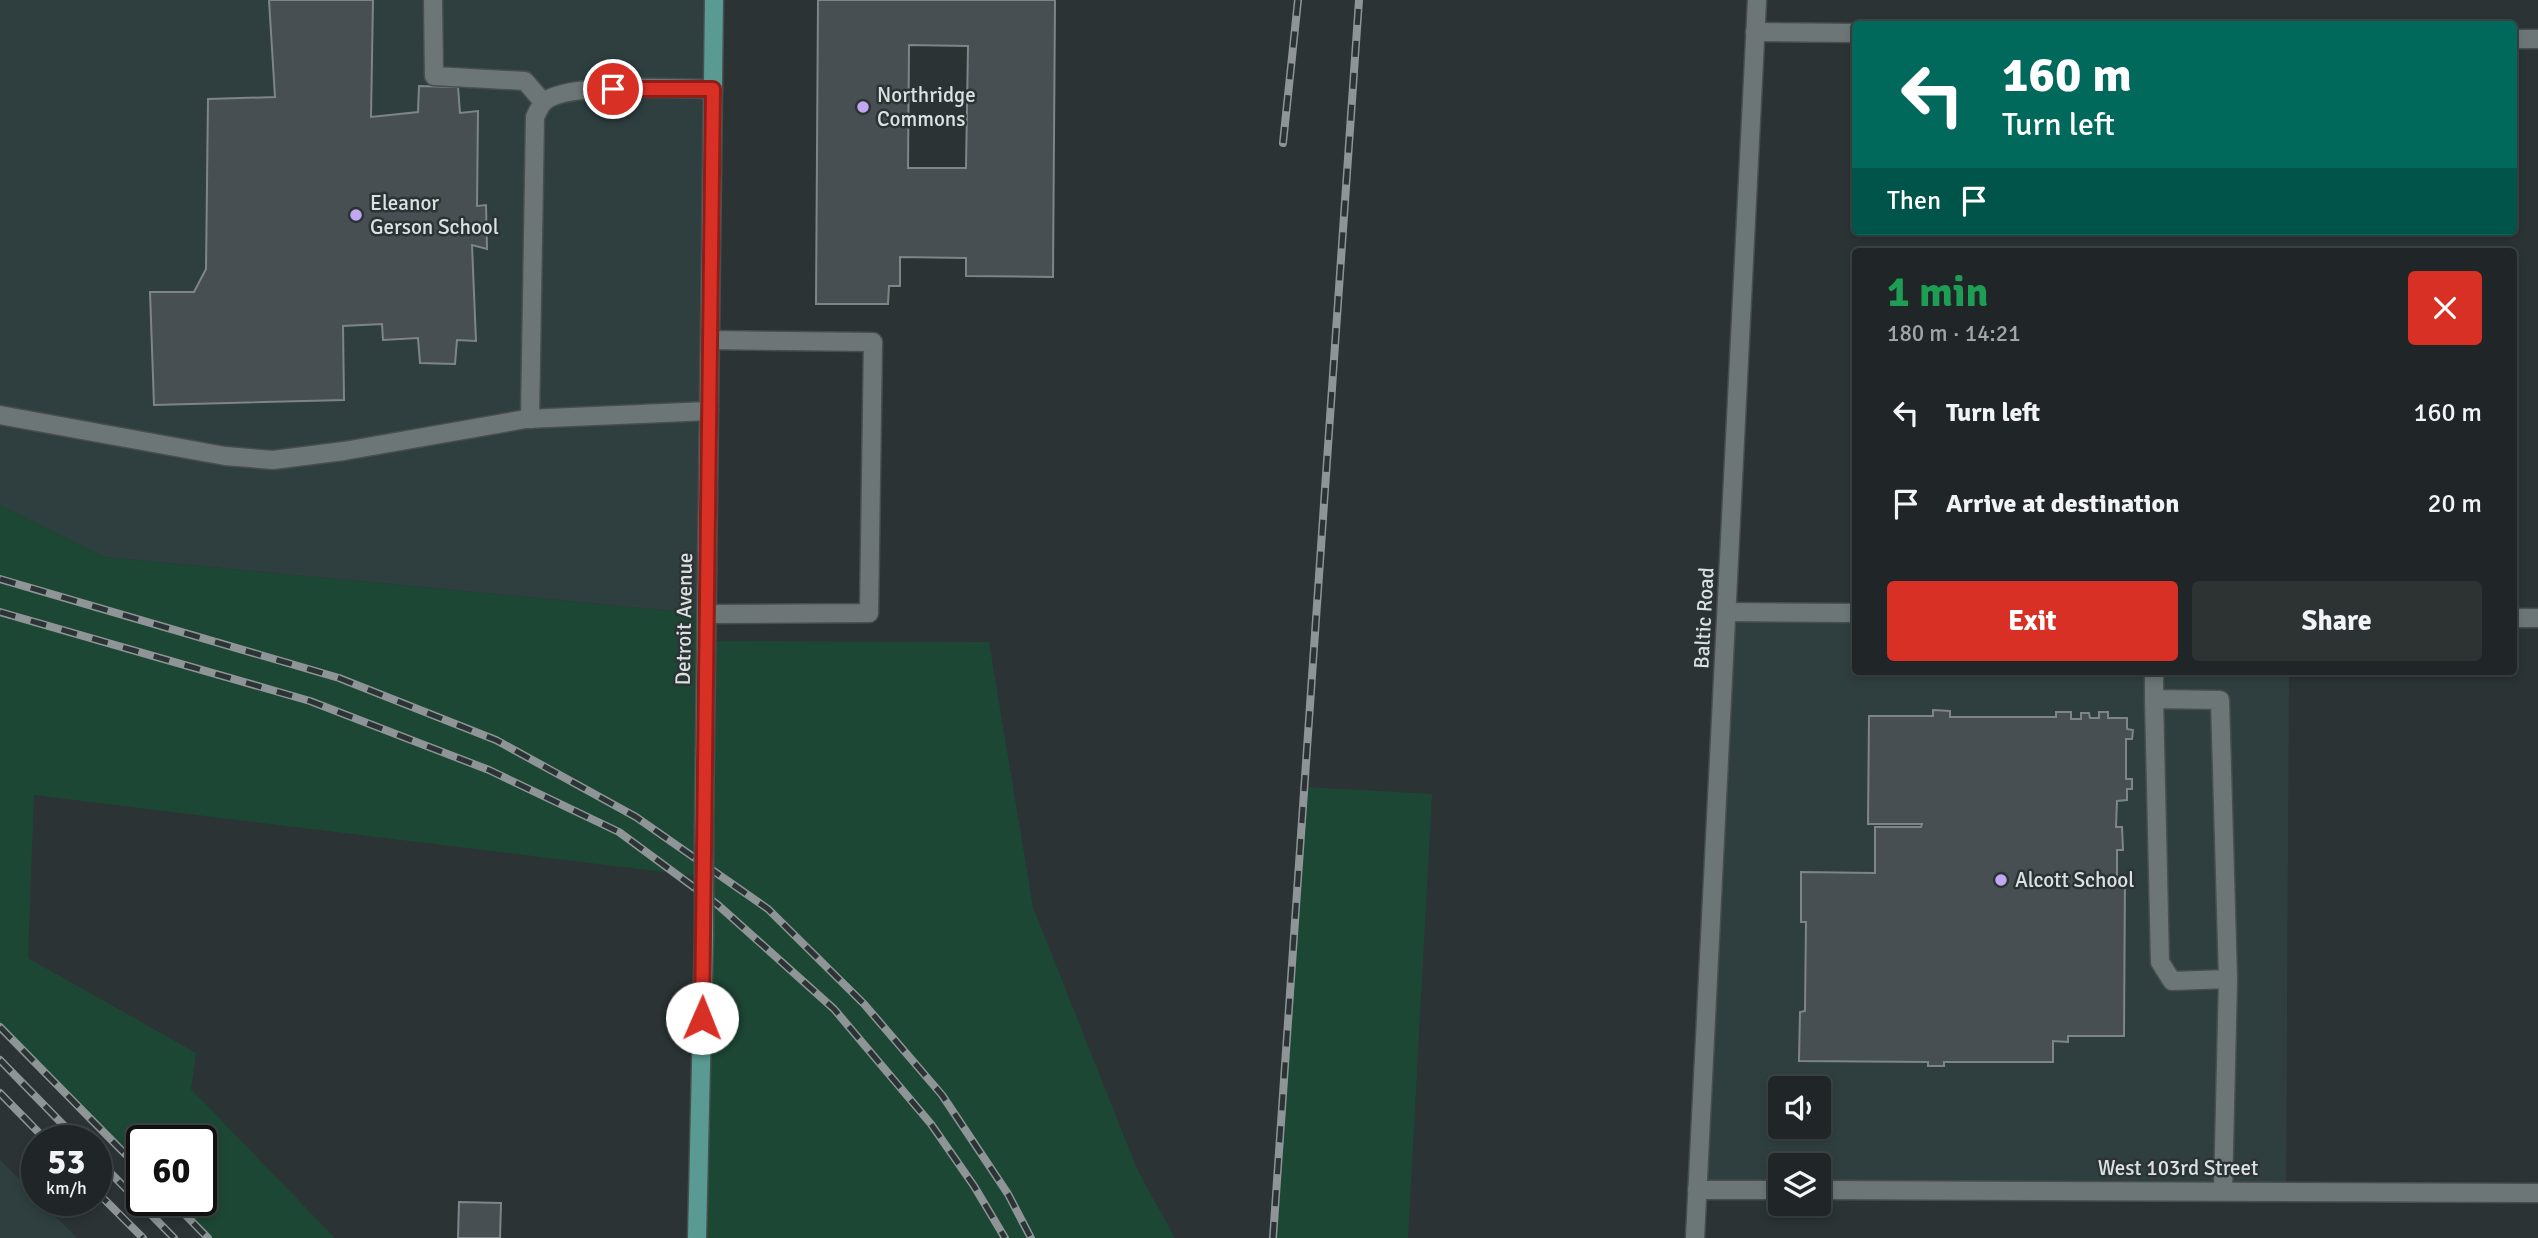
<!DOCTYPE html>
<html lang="en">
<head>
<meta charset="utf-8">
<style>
	:root { --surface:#202627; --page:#2d3233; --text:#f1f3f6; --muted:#a2a5a7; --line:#3d4344; --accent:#d93025 }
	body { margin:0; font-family:Signika,sans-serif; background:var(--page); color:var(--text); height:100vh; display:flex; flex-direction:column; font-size:26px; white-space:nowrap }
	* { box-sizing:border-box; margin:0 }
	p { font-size:23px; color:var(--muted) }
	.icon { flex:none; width:38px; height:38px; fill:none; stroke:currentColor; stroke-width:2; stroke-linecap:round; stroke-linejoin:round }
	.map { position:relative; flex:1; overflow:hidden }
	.drawer { position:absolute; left:1852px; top:248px; width:665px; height:427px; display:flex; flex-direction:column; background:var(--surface); border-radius:7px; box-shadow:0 4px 10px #0003,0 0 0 2px var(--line) }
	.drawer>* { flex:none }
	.top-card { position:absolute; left:1852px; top:21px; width:665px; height:214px; border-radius:7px; box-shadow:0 4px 10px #0003,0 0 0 2px var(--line); background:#00695c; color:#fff; overflow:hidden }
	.tools { position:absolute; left:1768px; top:1076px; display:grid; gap:14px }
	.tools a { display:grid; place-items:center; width:63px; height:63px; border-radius:7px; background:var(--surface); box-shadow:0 4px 10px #0003,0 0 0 2px var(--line); font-size:35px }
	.speed { position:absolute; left:21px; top:1125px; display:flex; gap:14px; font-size:35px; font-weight:700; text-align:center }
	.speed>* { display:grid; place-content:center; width:91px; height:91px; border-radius:50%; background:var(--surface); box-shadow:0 4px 10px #0003,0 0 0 2px var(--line); line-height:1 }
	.speed small { font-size:18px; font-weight:400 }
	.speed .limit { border:4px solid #111; border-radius:10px; background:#fff; color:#111 }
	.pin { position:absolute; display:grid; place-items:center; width:60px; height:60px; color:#fff; margin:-30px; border:4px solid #fff; border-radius:50%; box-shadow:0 2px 7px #0007 }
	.me { position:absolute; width:77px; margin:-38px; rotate:1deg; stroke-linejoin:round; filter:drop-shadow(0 0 5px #0008) }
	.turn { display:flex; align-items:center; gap:24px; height:147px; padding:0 35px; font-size:32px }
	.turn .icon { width:91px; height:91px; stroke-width:2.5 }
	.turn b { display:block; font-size:49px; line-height:60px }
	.then { display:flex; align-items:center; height:66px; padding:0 35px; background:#0003; gap:14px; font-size:26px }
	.round { display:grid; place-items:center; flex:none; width:74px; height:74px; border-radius:7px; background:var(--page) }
	.head { display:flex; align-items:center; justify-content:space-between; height:119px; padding:0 35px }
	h1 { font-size:42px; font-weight:700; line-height:52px; color:#1e9e55 }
	.primary-button { display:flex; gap:14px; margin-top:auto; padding:14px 35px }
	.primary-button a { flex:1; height:80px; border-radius:7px; background:var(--accent); color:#fff; font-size:28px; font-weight:700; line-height:80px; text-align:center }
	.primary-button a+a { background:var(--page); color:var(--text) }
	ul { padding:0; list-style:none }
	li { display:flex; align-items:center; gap:21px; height:91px; padding:0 35px }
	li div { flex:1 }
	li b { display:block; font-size:26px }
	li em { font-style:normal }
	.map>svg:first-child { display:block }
</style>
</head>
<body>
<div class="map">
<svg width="2538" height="1238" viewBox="0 0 2538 1238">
	<rect width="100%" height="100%" fill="#2b3334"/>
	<g fill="#2f3f40" fill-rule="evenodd">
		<polygon points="0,0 714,0 707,614 105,557 0,505"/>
		<path d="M1727,612L1855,613V672H2289L2286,1191L1818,1190V1166H1780V1190H1697ZM1780,1088H1818V1127H1780Z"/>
		<polygon points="0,1160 37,1197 37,1200 40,1201 77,1238 0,1238"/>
	</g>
	<g fill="#1d4735">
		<polygon points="0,505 105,557 707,614 707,641 989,642 1033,907 1137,1169 1175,1238 697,1238 704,877 34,795 28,958 196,1053 191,1089 335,1238 210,1238 173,1201 201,1200 201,1141 142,1141 142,1168 0,1025"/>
		<polygon points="1305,787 1432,794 1408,1238 1271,1238"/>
	</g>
	<g fill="#474f52" stroke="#7d8588" stroke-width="2" fill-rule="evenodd">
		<polygon points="269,0 373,0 371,117 418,112 419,86 458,87 460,113 478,111 477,206 486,205 487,249 472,245 476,341 457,340 455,364 420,363 418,338 383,340 382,324 343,326 344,400 154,405 150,292 194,292 206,269 208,99 275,97"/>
		<path d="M818,0H1055L1053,277L966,276V258L900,257V286H889L888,304H816ZM909,45L968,46L966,168H908Z"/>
		<polygon points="1933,710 1950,711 1950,717 2056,717 2056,712 2071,712 2071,719 2081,719 2081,713 2089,713 2090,718 2099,718 2099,712 2108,712 2108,718 2127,718 2127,729 2133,730 2132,739 2126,739 2126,779 2132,779 2132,789 2127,789 2127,800 2117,801 2116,827 2122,827 2123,850 2117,850 2117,876 2125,876 2124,1036 2068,1036 2068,1042 2053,1041 2053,1062 1944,1062 1944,1066 1928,1066 1928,1062 1799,1061 1800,1012 1805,1011 1806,922 1801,922 1801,872 1875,873 1875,827 1921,827 1922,824 1868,824 1869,716 1933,716"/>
		<polygon points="459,1202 501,1203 500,1238 458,1238"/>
	</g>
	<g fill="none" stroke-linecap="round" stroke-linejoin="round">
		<defs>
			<g id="service">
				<polyline points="433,0 434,76 525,81 543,102"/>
				<polyline points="0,415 225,456 273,460 344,451 526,419 709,411"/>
				<path d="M530,419L535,117C537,113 540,106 543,103C562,81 681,89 713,89"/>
				<polyline points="707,614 869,613 873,342 710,340"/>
				<polyline points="2154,672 2154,699 2160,962 2172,981 2228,979 2220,700 2154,699"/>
				<polyline points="2223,1191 2228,979"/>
			</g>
			<g id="minor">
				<polyline points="1755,32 1855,33"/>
				<polyline points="2513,39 2538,39"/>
				<polyline points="1727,612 1855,613"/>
				<polyline points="2513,618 2538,618"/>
				<polyline points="1697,1190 1780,1190"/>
				<polyline points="1818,1190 2538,1193"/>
				<polyline points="1695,1238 1757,0"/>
			</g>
			<g id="primary">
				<polyline points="704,823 714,0"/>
				<polyline points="697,1238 704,935"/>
			</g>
		</defs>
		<use href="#service" stroke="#484e4e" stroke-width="21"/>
		<use href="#minor" stroke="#484e4e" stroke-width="21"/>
		<use href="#primary" stroke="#484e4e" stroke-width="21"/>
		<use href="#service" stroke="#6d7676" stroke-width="18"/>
		<use href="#minor" stroke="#6d7676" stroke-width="18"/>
		<use href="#primary" stroke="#599b92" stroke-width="18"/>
		<defs>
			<g id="rail">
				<polyline points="1283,143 1298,0"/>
				<polyline points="0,579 339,678 496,740 636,817 768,909 864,1004 942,1095 1008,1194 1031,1238"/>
				<polyline points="0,612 310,701 489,770 619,832 718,905 834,1009 931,1124 974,1186 1005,1238"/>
				<polyline points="0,1027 142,1171"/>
				<polyline points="0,1060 79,1141"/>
				<polyline points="0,1093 47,1141"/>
				<polyline points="96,1158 174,1238"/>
				<polyline points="96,1191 143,1238"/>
				<polyline points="171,1200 208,1238"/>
				<polyline points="1273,1238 1359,0"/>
			</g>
		</defs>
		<use href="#rail" stroke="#8f9596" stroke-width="8"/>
		<use href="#rail" stroke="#2b3334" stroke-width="5" stroke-dasharray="16" stroke-linecap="butt"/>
		<defs>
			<polyline id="primary-bridge" points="704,935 704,823"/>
		</defs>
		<use href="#primary-bridge" stroke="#484e4e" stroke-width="21" stroke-linecap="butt"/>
		<use href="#primary-bridge" stroke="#599b92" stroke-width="18"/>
	</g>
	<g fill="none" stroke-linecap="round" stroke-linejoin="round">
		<defs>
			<polyline id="route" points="613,89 713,89 702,1018"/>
		</defs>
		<use href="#route" stroke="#8d1f18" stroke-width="18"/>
		<use href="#route" stroke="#d93025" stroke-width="12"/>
	</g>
	<g fill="#c2a8f2" stroke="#2b3334" stroke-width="2.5">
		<circle cx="863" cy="107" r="7"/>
		<circle cx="356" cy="215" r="7"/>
		<circle cx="2001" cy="880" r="7"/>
	</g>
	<g text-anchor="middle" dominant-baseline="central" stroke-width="5" stroke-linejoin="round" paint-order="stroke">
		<g font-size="21" fill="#dce1e1" stroke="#2b3334" text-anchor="start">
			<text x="877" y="95">Northridge<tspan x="877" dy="24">Commons</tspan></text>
			<text x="370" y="203">Eleanor<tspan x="370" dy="24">Gerson School</tspan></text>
			<text x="2015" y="880">Alcott School</text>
		</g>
		<g font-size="21" fill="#dce1e1" stroke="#2b3334">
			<text transform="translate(1704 618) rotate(-87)">Baltic Road</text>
			<text transform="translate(684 619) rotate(-89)">Detroit Avenue</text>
			<text x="2178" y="1168">West 103rd Street</text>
		</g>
	</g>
</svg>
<div class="tools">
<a><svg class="icon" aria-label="sound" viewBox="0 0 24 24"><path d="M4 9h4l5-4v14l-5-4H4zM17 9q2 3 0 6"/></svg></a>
<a><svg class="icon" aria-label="layers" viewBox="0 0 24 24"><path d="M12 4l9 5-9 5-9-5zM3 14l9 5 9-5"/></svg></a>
</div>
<div class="speed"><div>53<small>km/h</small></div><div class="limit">60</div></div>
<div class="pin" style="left:613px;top:89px;background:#d93025"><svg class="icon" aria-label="arrive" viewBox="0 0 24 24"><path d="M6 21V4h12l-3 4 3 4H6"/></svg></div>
<svg class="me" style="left:702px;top:1018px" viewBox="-20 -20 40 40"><circle r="19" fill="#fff"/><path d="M0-13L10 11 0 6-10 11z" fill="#d93025"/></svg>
<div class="top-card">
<div class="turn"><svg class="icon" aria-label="left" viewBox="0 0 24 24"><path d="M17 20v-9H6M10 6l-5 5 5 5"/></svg><div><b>160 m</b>Turn left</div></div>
<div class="then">Then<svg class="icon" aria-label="arrive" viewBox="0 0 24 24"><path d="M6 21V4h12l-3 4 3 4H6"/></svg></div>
</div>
<section class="drawer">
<div class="head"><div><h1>1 min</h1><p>180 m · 14:21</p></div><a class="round" style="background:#d93025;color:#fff"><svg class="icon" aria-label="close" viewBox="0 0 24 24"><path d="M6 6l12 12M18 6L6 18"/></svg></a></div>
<ul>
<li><svg class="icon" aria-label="left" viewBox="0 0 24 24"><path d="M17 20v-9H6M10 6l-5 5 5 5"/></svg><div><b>Turn left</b></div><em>160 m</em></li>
<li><svg class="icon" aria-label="arrive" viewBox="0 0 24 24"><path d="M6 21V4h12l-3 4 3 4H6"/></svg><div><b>Arrive at destination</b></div><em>20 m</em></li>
</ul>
<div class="primary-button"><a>Exit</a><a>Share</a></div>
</section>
</div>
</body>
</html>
